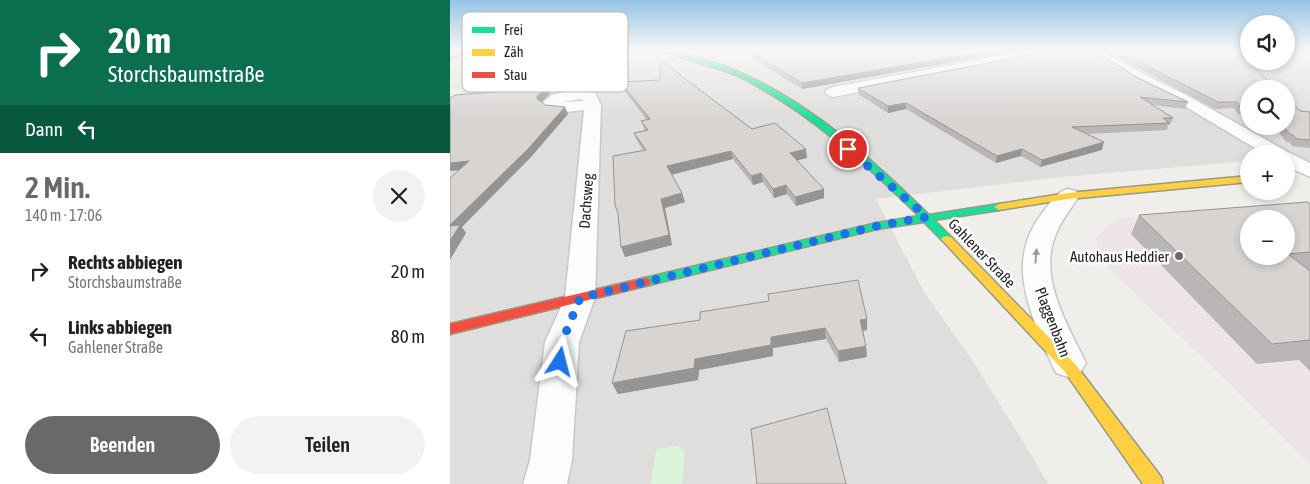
<!DOCTYPE html>
<html lang="de">
<head>
<meta charset="utf-8">
<style>
	:root { --surface:#fff; --page:#f2f2f2; --text:#222; --muted:#767676; --accent:#6a6968 }
	body { margin:0; font-family:"Asap Condensed",sans-serif; background:var(--page); color:var(--text); height:100vh; display:flex; flex-direction:column; font-size:19px; white-space:nowrap }
	* { box-sizing:border-box; margin:0 }
	p { font-size:16px; color:var(--muted) }
	.icon { flex:none; width:28px; height:28px; fill:none; stroke:currentColor; stroke-width:2; stroke-linecap:round; stroke-linejoin:round }
	.map { position:relative; flex:1; overflow:hidden }
	.details { display:flex; flex-direction:column; background:var(--surface); width:450px }
	.details>* { flex:none }
	.guide { background:#0b6e4f; color:#fff; overflow:hidden }
	.controls { position:absolute; left:790px; top:15px; display:grid; gap:10px }
	.controls a { display:grid; place-items:center; width:55px; height:55px; border-radius:50%; background:var(--surface); box-shadow:0 2px 8px #0003; font-size:25px }
	.pin { position:absolute; display:grid; place-items:center; width:42px; height:42px; color:#fff; margin:-21px; border:2px solid #fff; border-radius:50%; box-shadow:0 1px 5px #0007 }
	.me { position:absolute; width:55px; margin:-28px; rotate:9deg; stroke-linejoin:round; filter:drop-shadow(0 0 4px #0008) }
	.turn { display:flex; align-items:center; gap:18px; height:105px; padding:0 25px; font-size:22px }
	.turn .icon { width:65px; height:65px; stroke-width:2.5 }
	.turn b { display:block; font-size:35px; line-height:42px }
	.then { display:flex; align-items:center; height:48px; padding:0 25px; background:#0003; gap:10px; font-size:19px }
	.round { display:grid; place-items:center; flex:none; width:52px; height:52px; border-radius:26px; background:var(--page) }
	.head { display:flex; align-items:center; justify-content:space-between; height:85px; padding:0 25px }
	h1 { font-size:30px; font-weight:600; line-height:38px; color:var(--accent) }
	.button { display:flex; gap:10px; margin-top:auto; padding:10px 25px }
	.button a { flex:1; height:58px; border-radius:30px; background:var(--accent); color:#fff; font-size:20px; font-weight:600; line-height:58px; text-align:center }
	.button a+a { background:var(--page); color:var(--text) }
	ul { padding:0; list-style:none }
	li { display:flex; align-items:center; gap:15px; height:65px; padding:0 25px }
	li div { flex:1 }
	li b { display:block; font-size:19px }
	li em { font-style:normal }
	main { display:flex; flex:1; min-height:0 }
	.map>svg:first-child { display:block }
</style>
</head>
<body>
<main>
<section class="details">
<div class="guide">
<div class="turn"><svg class="icon" aria-label="right" viewBox="0 0 24 24"><path d="M7 20v-9h11M14 6l5 5-5 5"/></svg><div><b>20 m</b>Storchsbaumstraße</div></div>
<div class="then">Dann<svg class="icon" aria-label="left" viewBox="0 0 24 24"><path d="M17 20v-9H6M10 6l-5 5 5 5"/></svg></div>
</div>
<div class="head"><div><h1>2 Min.</h1><p>140 m · 17:06</p></div><a class="round"><svg class="icon" aria-label="close" viewBox="0 0 24 24"><path d="M6 6l12 12M18 6L6 18"/></svg></a></div>
<ul>
<li><svg class="icon" aria-label="right" viewBox="0 0 24 24"><path d="M7 20v-9h11M14 6l5 5-5 5"/></svg><div><b>Rechts abbiegen</b><p>Storchsbaumstraße</p></div><em>20 m</em></li>
<li><svg class="icon" aria-label="left" viewBox="0 0 24 24"><path d="M17 20v-9H6M10 6l-5 5 5 5"/></svg><div><b>Links abbiegen</b><p>Gahlener Straße</p></div><em>80 m</em></li>
</ul>
<div class="button"><a>Beenden</a><a>Teilen</a></div>
</section>
<div class="map">
<svg width="860" height="484" viewBox="0 0 860 484">
	<rect width="100%" height="100%" fill="#f0eeeb"/>
	<g fill="#dfdedc" fill-rule="evenodd">
		<polygon points="0,51 71,51 0,76"/>
		<path d="M158,51H799V61H836V51H860V160H836V154H799V161L612,177L426,199L474,292L524,363L574,443L598,484H0V97L11,93L12,90L0,88V84L23,87L35,85ZM799,89H836V126H799Z"/>
	</g>
	<path fill="#ede4e9" fill-rule="evenodd" d="M860,201V465L776,380L663,273L648,253L646,238L658,226L673,218ZM799,219H836V256H799Z"/>
	<polygon fill="#ddeccb" points="71,51 158,51 35,85 23,87 0,84 0,76"/>
	<polygon fill="#daf5da" points="227,446 235,452 232,484 201,484 206,449"/>
	<g fill="none" stroke-linecap="round" stroke-linejoin="round">
		<defs>
			<g id="street">
				<polygon points="577,51 604,51 598,55 383,97 378,95 375,92 378,89 383,87"/>
				<polygon points="637,51 652,51 697,76 736,95 838,152 860,163 860,177 836,166 836,154 815,154 726,101 687,82"/>
				<path d="M124,90L145,93L151,105L145,298L129,342L122,460L117,484H73L80,460L95,342L115,298L134,110C122,111 99,116 91,104L102,95ZM130,99L134,101L112,102Z"/>
				<path d="M618,189L626,191L629,196C620,210 609,223 604,239C590,281 618,326 636,363L630,373L618,377L606,373C599,359 593,345 588,331C571,288 563,250 593,212C601,202 606,192 618,189Z"/>
			</g>
			<path id="fast" d="M215,51C227,51 239,55 252,59C341,84 414,152 479,215L549,204L554,207L549,210L484,220L503,239L497,242L493,241L474,222L427,229L195,286L191,285L189,282L191,279L195,278L427,223L469,216C415,163 358,111 290,77C265,65 237,62 215,51Z"/>
			<g id="slow">
				<polygon points="799,176 799,182 618,199 549,210 544,207 549,204 618,193"/>
				<polygon points="497,236 501,237 625,364 711,477 713,484 693,484 615,372 493,241 491,239 493,237"/>
			</g>
			<polygon id="jam" points="195,278 199,279 201,282 199,285 0,334 0,324"/>
		</defs>
		<use href="#street" stroke="#c9c8c7" stroke-width="3"/>
		<use href="#fast" stroke="#999a82" stroke-width="3"/>
		<use href="#slow" stroke="#999a82" stroke-width="3"/>
		<use href="#jam" stroke="#999a82" stroke-width="3"/>
		<use href="#street" fill="#fdfcfc" fill-rule="evenodd"/>
		<use href="#fast" fill="#16e098" fill-rule="evenodd"/>
		<use href="#slow" fill="#ffcf43" fill-rule="evenodd"/>
		<use href="#jam" fill="#f24e42" fill-rule="evenodd"/>
	</g>
	<g fill="#b9b6b5">
		<polygon points="291,51 565,51 352,89"/>
		<polygon points="656,51 788,51 799,89 799,116 788,114 784,108 765,109"/>
		<polygon points="688,78 738,102 735,109 703,105 723,118 720,125 718,125 717,130 636,134 652,150 590,167 571,156 546,163 456,109 438,113 408,94 408,88"/>
		<polygon points="170,82 302,129 357,158 347,160 374,198 346,206 337,194 324,198 313,182 303,185 283,159 222,175 232,193 235,202 215,208 222,245 175,257 194,151 187,141 184,133 195,130 191,121 197,120 173,89"/>
		<polygon points="850,111 860,112 860,148 842,146 839,142 836,142 824,126 836,126"/>
		<polygon points="860,204 860,371 849,360 807,364 681,234 689,215"/>
		<polygon points="250,320 417,330 413,331 417,357 389,362 376,339 323,348 323,356 249,370 248,380 168,394 162,383"/>
	</g>
	<g fill="#969493">
		<polygon points="9,51 11,51 12,55 0,62 0,56"/>
		<polygon points="535,51 565,51 352,89 352,83"/>
		<polygon points="97,88 100,94 90,103 87,99 87,96"/>
		<polygon points="456,103 456,109 438,113 438,106"/>
		<polygon points="115,107 118,114 82,156 12,227 16,233 0,260 0,225"/>
		<polygon points="654,142 652,150 590,167 592,160"/>
		<polygon points="356,149 357,158 341,162 340,153"/>
		<polygon points="572,149 571,156 546,163 547,156"/>
		<polygon points="281,151 283,159 220,175 217,166"/>
		<polygon points="19,161 24,169 0,171 0,163"/>
		<polygon points="311,173 313,182 303,185 301,176"/>
		<polygon points="336,185 337,194 324,198 323,189"/>
		<polygon points="374,189 374,198 346,206 345,197"/>
		<polygon points="232,193 235,202 215,208 222,245 175,257 171,247 211,199"/>
		<polygon points="417,319 417,330 411,331 410,320"/>
		<polygon points="375,328 376,339 323,348 323,356 249,370 248,380 168,394 162,383 321,337"/>
		<polygon points="416,346 417,357 389,362 388,351"/>
	</g>
	<g fill="#d7d4d2" stroke="#969493" fill-rule="evenodd">
		<polygon points="0,51 9,51 0,56"/>
		<polygon points="299,51 535,51 352,83"/>
		<polygon points="600,51 645,51 688,78 738,102 690,97 723,118 713,118 719,123 622,127 654,142 592,160 572,149 547,156 456,103 438,106 408,88"/>
		<polygon points="668,51 788,51 826,89 799,89 799,108 791,108 787,102 768,102"/>
		<polygon points="210,60 302,129 325,123 356,149 340,153 374,189 345,197 336,185 323,189 311,173 301,176 281,151 217,166 232,193 211,199 219,235 171,247 168,213 165,205 163,156 196,150 184,133 198,130 191,121 200,119 170,82 210,80"/>
		<polygon points="97,88 87,96 87,99 96,105 115,107 78,149 0,225 0,178 19,161 0,163 0,98 5,95"/>
		<polygon points="836,98 850,111 860,112 860,140 847,139 843,135 840,134 833,126 836,126"/>
		<path d="M858,202L860,204V252L838,254L860,271V340L822,344L689,215ZM799,219H836V256H799Z"/>
		<polygon points="10,225 0,241 0,226"/>
		<polygon points="408,280 417,319 410,320 416,346 388,351 375,328 321,337 321,345 245,359 244,368 162,383 176,331 250,320 250,312 319,301 318,294"/>
		<polygon points="377,408 396,484 307,484 301,429"/>
	</g>
	<defs><path id="oneway-solid" d="M-6-.8H1V-3.2L6.5 0L1 3.2V.8H-6Z" transform="scale(1.25)"/></defs>
	<use fill="#9a9a9a" href="#oneway-solid" transform="translate(586 256) rotate(-85)"/>
	<linearGradient id="sky" x2="0" y2="1"><stop stop-color="#97c4e6"/><stop offset="0.43" stop-color="#f8f7f6"/><stop offset="1" stop-color="#f8f7f6" stop-opacity="0"/></linearGradient>
	<rect width="860" height="119" fill="url(#sky)"/>
	<g fill="none" stroke-linecap="round" stroke-linejoin="round">
		<polyline stroke="#1a73e8" stroke-width="9" stroke-dasharray="0 16.2" points="110,362 112,342 130,298 427,226 477,217 398,149"/>
	</g>
	<circle fill="#6a6968" stroke="#fff" stroke-width="2" cx="729" cy="256" r="5"/>
	<g text-anchor="middle" dominant-baseline="central" stroke-width="5" stroke-linejoin="round" paint-order="stroke">
		<g font-size="15" fill="#222" stroke="#fff">
			<text transform="translate(136 201) rotate(-86)">Dachsweg</text>
			<text transform="translate(532 253) rotate(46)">Gahlener Straße</text>
			<text transform="translate(603 322) rotate(69)">Plaggenbahn</text>
		</g>
		<g font-size="15" fill="#222" stroke="#fff" text-anchor="end">
			<text x="719" y="256">Autohaus Heddier</text>
		</g>
	</g>
	<rect x="12" y="12" width="166" height="80" rx="8" fill="#fff" stroke="#bdbdbd" stroke-width="1"/>
	<rect x="22" y="27" width="23" height="6" fill="#16e098"/>
	<rect x="22" y="49" width="23" height="7" fill="#ffcf43"/>
	<rect x="22" y="72" width="23" height="6" fill="#f24e42"/>
	<g font-size="14" fill="#222">
		<text x="54" y="35">Frei</text>
		<text x="54" y="57">Zäh</text>
		<text x="54" y="80">Stau</text>
	</g>
</svg>
<div class="controls">
<a><svg class="icon" aria-label="sound" viewBox="0 0 24 24"><path d="M4 9h4l5-4v14l-5-4H4zM17 9q2 3 0 6"/></svg></a>
<a><svg class="icon" aria-label="search" viewBox="0 0 24 24"><circle cx="10" cy="10" r="6"/><path d="M15 15l6 6"/></svg></a>
<a>+</a>
<a>−</a>
</div>
<div class="pin" style="left:398px;top:149px;background:#d93025"><svg class="icon" aria-label="arrive" viewBox="0 0 24 24"><path d="M6 21V4h12l-3 4 3 4H6"/></svg></div>
<svg class="me" style="left:110px;top:362px" viewBox="-20 -20 40 40"><path d="M0-17L14 15 0 8-14 15z" fill="#1a73e8" stroke="#fff" stroke-width="4"/></svg>
</div>
</main>
</body>
</html>
